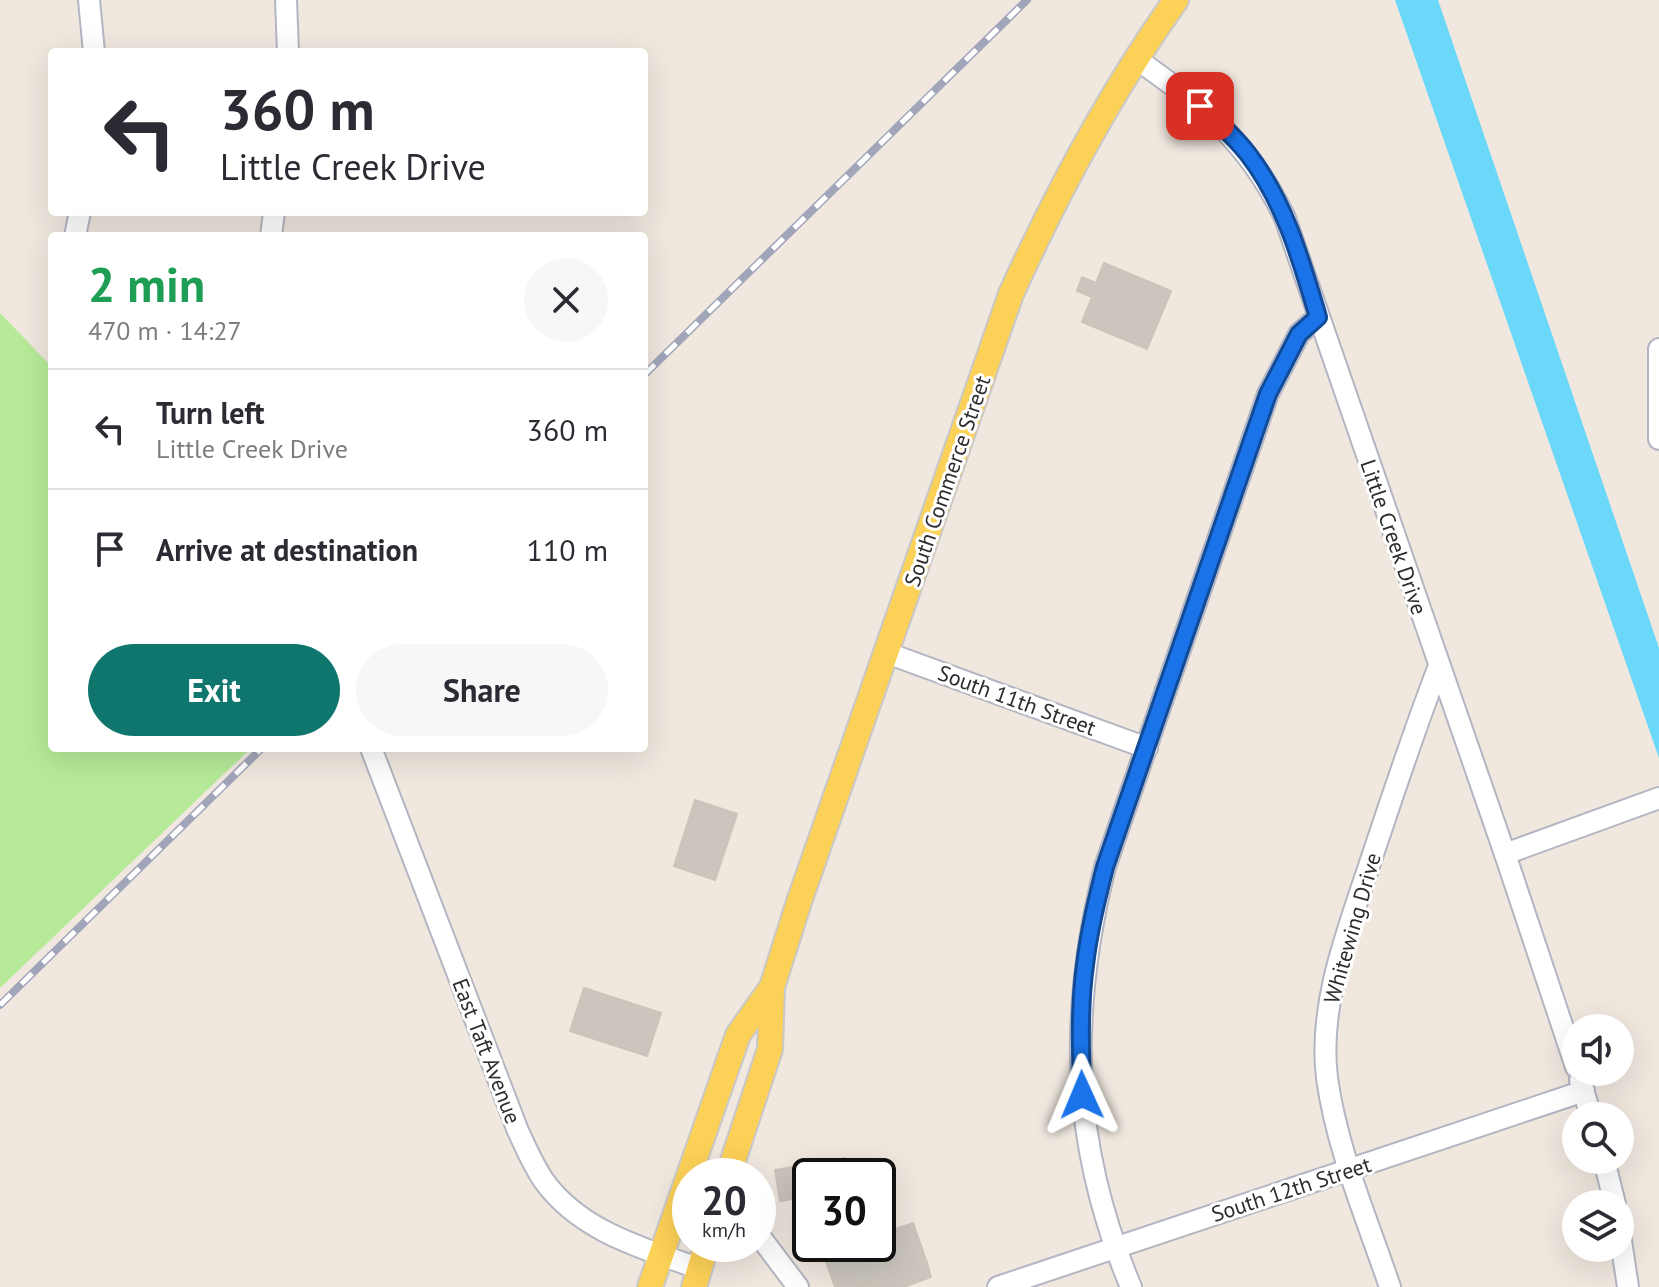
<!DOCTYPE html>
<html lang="en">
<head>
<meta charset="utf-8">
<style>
	:root { --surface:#fff; --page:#f7f7f7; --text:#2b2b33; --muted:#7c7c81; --line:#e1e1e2; --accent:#0f766e }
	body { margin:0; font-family:"PT Sans",sans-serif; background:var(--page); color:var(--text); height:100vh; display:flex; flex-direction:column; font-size:30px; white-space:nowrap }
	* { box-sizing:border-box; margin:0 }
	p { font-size:26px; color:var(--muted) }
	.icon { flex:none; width:44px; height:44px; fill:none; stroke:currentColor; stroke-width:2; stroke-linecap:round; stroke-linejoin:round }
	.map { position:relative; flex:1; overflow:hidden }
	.sheet { position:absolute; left:48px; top:232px; width:600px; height:520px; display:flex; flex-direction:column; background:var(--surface); border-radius:8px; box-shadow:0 8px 32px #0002 }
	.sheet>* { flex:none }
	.guide { position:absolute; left:48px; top:48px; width:600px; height:168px; border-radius:8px; box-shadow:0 8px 32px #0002; background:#fff; color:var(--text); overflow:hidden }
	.buttons { position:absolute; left:1562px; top:1014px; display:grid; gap:16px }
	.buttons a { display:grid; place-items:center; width:72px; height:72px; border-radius:50%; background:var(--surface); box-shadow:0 8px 32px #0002; font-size:40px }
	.speed { position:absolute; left:672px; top:1158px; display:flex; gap:16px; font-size:40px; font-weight:700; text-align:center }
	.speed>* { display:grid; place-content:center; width:104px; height:104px; border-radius:50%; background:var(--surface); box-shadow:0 8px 32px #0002; line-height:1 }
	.speed small { font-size:20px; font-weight:400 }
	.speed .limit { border:4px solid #111; border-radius:12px; background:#fff; color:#111 }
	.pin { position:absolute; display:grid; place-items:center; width:68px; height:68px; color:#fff; margin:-34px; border-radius:16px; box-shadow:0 4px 12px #0006 }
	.me { position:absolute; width:88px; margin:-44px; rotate:359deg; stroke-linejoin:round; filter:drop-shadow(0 0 6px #0008) }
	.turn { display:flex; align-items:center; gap:28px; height:168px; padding:0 40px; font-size:36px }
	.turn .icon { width:104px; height:104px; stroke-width:2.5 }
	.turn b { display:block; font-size:56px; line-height:68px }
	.round { display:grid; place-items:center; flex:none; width:84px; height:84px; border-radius:42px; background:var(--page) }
	.headline { display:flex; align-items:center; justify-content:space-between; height:136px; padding:0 40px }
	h1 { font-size:48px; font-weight:800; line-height:60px; color:#1e9e55 }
	.cta { display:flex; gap:16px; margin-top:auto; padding:16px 40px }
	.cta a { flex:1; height:92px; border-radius:48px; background:var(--accent); color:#fff; font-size:32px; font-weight:800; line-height:92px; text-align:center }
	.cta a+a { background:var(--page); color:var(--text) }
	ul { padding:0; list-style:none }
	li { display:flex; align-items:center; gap:24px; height:120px; padding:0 40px; border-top:2px solid var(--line) }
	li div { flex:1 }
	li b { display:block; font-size:30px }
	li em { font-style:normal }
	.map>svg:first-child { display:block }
</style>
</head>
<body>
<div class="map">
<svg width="1659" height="1287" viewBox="0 0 1659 1287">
	<rect width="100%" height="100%" fill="#f0e8df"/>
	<polygon fill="#b6ea98" points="0,313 52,367 52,748 251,748 0,988"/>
	<polygon fill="#6bd7f9" points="1395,0 1438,0 1659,648 1659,758"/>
	<g fill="#cbc5be" stroke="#ccc4b8" stroke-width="2">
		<polygon points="1104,263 1171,291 1147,349 1082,322 1092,297 1077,291 1082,277 1096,283"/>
		<polygon points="695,800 737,814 715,880 674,866"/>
		<polygon points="584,988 661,1013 647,1056 570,1031"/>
		<polygon points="845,1158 848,1176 810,1176 810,1196 780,1201 775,1170"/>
		<polygon points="913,1223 927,1263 857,1287 835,1287 823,1253 851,1244 878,1244 878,1235"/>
		<polygon points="927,1263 931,1277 904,1287 857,1287"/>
	</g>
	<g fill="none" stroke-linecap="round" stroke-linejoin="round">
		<defs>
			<g id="minor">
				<polyline points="89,0 94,52"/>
				<polyline points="286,0 288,52"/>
				<path d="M1135,58C1203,106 1248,141 1285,218L1505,854L1576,1067"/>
				<polyline points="75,236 80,212"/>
				<polyline points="271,236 274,212"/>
				<polyline points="1659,349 1659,439"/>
				<polyline points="887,653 1147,748"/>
				<path d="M371,748L518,1131C526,1148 533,1165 544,1181C581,1232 643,1248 700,1269"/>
				<polyline points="1505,854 1659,798"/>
				<polyline points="1580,1080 1591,1116"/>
				<polyline points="1604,1160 1615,1204"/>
				<polyline points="758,1234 798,1287"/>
				<polyline points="1620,1234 1628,1287"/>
				<polyline points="998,1287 1584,1091"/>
				<path d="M1131,1287C1071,1145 1068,1016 1105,867L1268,394L1299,334L1318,317"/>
				<path d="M1390,1287C1367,1219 1337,1150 1327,1078C1318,1004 1348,930 1371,860C1393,795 1414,730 1439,666"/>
			</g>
			<g id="major">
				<path d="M728,1176L770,1049L772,987L799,902L1011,294C1058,190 1110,93 1176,0"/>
				<polyline points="650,1287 738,1035 772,987"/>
				<polyline points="694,1287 707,1244"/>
			</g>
		</defs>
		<use href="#minor" stroke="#b3b6c2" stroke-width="24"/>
		<use href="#major" stroke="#c8c8c8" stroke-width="28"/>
		<use href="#minor" stroke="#fff" stroke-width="20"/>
		<use href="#major" stroke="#fcd157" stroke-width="24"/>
		<defs>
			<g id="rail">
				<polyline points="644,375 1027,0"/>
				<polyline points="0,1005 262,748"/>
			</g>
		</defs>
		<use href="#rail" stroke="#a1a5b9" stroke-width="8"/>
		<use href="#rail" stroke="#fff" stroke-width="5" stroke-dasharray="15" stroke-linecap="butt"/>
	</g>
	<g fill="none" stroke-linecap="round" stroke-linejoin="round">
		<defs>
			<path id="route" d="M1082,1095C1081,1052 1079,1008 1085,965C1089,931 1097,899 1105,867L1268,394L1299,334L1318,317C1301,260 1285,202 1248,154C1234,136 1217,121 1200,106"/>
		</defs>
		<use href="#route" stroke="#114b97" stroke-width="20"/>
		<use href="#route" stroke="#1a73e8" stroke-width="14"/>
	</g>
	<g text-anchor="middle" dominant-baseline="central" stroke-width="6" stroke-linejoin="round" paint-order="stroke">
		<g font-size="22" fill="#2d2d2d" stroke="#fff">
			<text transform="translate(947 481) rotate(-71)">South Commerce Street</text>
			<text transform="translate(1394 537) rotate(71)">Little Creek Drive</text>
			<text transform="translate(1017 700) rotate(20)">South 11th Street</text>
			<text transform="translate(1352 928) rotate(-74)">Whitewing Drive</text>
			<text transform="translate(487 1051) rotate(69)">East Taft Avenue</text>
			<text transform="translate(1291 1189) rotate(-18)">South 12th Street</text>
		</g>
	</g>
</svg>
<div class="buttons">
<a><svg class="icon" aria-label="sound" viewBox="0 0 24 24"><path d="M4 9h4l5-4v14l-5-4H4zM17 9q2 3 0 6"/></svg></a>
<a><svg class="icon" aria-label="search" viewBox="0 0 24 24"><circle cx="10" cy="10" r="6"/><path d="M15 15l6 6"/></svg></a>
<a><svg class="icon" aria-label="layers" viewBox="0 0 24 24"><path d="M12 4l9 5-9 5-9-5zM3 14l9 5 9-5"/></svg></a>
</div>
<div class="speed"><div>20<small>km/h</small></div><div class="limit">30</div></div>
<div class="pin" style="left:1200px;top:106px;background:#d93025"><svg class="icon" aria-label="arrive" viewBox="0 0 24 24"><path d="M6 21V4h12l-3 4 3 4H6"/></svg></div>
<svg class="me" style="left:1082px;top:1095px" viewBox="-20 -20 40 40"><path d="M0-17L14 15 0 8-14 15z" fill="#1a73e8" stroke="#fff" stroke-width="4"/></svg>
<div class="guide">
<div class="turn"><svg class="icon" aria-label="left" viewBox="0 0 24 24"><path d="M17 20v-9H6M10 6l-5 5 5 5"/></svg><div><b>360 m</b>Little Creek Drive</div></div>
</div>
<section class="sheet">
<div class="headline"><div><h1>2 min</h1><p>470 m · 14:27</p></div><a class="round"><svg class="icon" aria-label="close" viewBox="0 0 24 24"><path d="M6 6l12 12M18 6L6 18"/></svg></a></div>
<ul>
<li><svg class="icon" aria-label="left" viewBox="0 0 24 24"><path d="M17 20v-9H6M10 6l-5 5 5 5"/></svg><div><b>Turn left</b><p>Little Creek Drive</p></div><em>360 m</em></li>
<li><svg class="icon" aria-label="arrive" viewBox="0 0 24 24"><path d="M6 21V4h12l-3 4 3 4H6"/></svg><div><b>Arrive at destination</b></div><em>110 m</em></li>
</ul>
<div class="cta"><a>Exit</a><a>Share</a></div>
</section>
</div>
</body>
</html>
